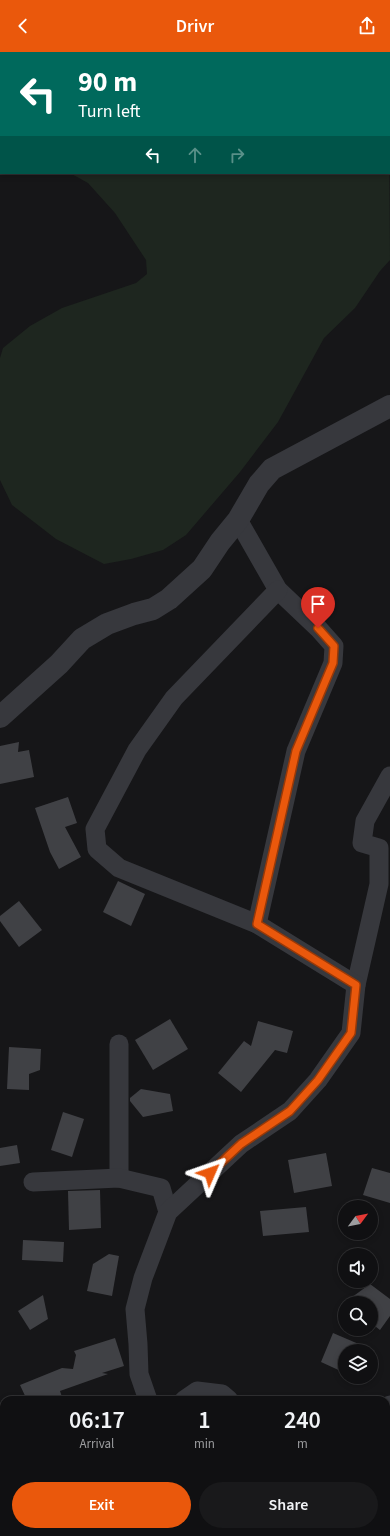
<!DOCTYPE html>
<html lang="en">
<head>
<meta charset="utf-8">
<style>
	:root { --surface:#101012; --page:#19191b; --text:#f1f3f6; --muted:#9c9d9f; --line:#303032; --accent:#ea580c }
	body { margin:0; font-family:"Source Sans 3",sans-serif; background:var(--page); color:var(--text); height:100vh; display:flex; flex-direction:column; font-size:15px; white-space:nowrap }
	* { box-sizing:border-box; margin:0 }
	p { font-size:13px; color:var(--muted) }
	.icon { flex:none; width:22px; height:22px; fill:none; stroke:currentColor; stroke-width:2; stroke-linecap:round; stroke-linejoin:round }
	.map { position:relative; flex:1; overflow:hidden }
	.sheet { position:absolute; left:0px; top:1344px; width:390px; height:140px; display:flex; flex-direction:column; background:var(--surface); border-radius:12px 12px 0 0; box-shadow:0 2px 6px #0003,0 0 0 1px var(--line) }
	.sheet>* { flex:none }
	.top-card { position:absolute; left:0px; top:0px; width:390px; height:122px; box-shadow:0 2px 6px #0003,0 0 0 1px var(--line); background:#00695c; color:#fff; overflow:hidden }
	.needle { width:26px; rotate:58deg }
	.buttons { position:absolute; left:338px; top:1148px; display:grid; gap:8px }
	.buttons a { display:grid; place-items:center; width:40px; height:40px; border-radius:50%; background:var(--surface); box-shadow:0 2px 6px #0003,0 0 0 1px var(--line); font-size:20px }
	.pin { position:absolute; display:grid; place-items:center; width:34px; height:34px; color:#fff; margin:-41px -17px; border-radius:50% 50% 50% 0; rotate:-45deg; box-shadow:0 0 4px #0007 }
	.pin .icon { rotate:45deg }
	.me { position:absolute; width:44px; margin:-22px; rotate:47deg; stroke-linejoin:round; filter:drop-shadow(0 0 3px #0008) }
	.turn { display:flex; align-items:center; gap:14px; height:84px; padding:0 12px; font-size:18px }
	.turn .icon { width:52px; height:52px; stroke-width:2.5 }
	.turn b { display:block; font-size:28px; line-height:34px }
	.lanes { display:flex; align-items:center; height:38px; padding:0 12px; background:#0003; justify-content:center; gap:20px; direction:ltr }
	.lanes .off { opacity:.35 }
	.eta { display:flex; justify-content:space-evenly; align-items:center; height:68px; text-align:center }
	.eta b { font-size:24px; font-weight:600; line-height:28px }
	.button { display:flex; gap:8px; margin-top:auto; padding:8px 12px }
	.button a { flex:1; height:46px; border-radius:24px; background:var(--accent); color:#fff; font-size:16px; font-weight:600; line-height:46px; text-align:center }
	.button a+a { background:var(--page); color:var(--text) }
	header { display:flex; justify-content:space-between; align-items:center; height:52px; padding:0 12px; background:var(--accent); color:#fff; font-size:18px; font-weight:600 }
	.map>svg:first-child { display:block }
</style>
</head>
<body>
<header><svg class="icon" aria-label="back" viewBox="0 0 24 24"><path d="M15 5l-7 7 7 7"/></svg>Drivr<svg class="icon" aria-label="share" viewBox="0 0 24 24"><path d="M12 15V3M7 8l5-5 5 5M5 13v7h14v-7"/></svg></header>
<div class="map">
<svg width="390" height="1484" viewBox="0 0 390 1484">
	<rect width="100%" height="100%" fill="#161618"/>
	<g fill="#1e261f">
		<polygon points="51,0 304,0 305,1 50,1"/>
		<polygon points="389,73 390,208 380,219 355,256 324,286 278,370 240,420 186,483 163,498 131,507 104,512 56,487 12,453 0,428 0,306 3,296 30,274 62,256 136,231 147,222 146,208 115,161 88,131 70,121 389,121"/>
		<polygon points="21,1480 182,1480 184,1484 23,1484"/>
	</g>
	<g fill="#404145">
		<polygon points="19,690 18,700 29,698 34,725 0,732 0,694"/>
		<polygon points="68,745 77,771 65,775 81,805 59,817 50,800 35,756"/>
		<polygon points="118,829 145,842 131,874 103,860"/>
		<polygon points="19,849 42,878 19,895 0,869 0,864"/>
		<polygon points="170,967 188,997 153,1018 135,988"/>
		<polygon points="258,969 293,979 287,1001 275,998 241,1040 218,1021 244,989 251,994"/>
		<polygon points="9,995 41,997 40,1018 29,1022 29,1038 7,1037"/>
		<polygon points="141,1037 170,1042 173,1059 143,1065 130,1049 130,1046"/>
		<polygon points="63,1060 84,1067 72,1105 51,1098"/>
		<polygon points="17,1093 20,1111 0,1114 0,1096"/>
		<polygon points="326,1101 332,1134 294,1141 288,1108"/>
		<polygon points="372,1116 390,1121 390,1151 363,1143"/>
		<polygon points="100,1138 101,1176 69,1178 68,1139"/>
		<polygon points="306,1155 309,1180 263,1184 260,1159"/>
		<polygon points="23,1188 64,1190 63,1210 22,1208"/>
		<polygon points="109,1202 119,1204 112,1244 87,1239 93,1212"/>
		<polygon points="370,1232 390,1247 390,1264 380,1278 371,1271 371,1251 344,1251"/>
		<polygon points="43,1243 48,1267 30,1278 18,1259"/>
		<polygon points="333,1281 375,1299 345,1299 345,1321 321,1310"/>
		<polygon points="115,1286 124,1314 102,1321 108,1322 60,1339 63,1348 27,1348 20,1333 62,1316 73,1317 76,1303 74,1299"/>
	</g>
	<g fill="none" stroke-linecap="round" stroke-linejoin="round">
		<g stroke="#37383d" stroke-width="19">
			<polyline points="238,468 278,538 318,576 334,594 333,611 296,699 257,872"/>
			<polyline points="356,933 379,832 379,796 362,791 365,769 390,724"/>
			<polyline points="119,1126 119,992"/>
			<polyline points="33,1130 119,1126 161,1136 168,1160"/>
			<polyline points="148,1348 139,1322 138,1292 135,1257 143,1226 168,1160 241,1092 290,1059 318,1028 351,981 356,933 257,872 119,816 97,797 95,777 137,698 174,646 278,538"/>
			<polyline points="184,1348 197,1339 222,1342 229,1348"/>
			<polyline points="386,1373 390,1353"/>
			<polyline points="0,1399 4,1399"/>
			<polyline points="383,1480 386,1484"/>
			<polyline points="67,1484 72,1480"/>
		</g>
		<polyline stroke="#37383d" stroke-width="22" points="0,665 59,612 82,587 107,572 134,562 153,557 169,547 202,517 220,490 238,468 259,432 272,417 390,354"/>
	</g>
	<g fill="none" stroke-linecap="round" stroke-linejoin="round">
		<defs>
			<polyline id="route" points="210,1121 241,1092 290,1059 318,1028 351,981 356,933 257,872 296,699 333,611 334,594 318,576"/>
		</defs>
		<use href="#route" stroke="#983908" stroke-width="10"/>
		<use href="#route" stroke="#ea580c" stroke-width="7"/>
	</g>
</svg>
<div class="buttons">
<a><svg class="needle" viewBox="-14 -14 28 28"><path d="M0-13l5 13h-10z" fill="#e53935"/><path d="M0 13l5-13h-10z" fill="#9c9d9f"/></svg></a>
<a><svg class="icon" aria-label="sound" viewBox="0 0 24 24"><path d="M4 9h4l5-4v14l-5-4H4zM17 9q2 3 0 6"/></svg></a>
<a><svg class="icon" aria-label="search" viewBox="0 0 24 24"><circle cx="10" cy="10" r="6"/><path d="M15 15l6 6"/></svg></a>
<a><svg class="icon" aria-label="layers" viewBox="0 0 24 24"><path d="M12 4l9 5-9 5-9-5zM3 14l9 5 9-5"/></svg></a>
</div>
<div class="pin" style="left:318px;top:576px;background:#d93025"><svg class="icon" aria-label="arrive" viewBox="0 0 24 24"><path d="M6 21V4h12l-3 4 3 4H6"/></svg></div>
<svg class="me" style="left:210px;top:1121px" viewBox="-20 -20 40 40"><path d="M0-17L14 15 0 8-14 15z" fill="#ea580c" stroke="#fff" stroke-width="4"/></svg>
<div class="top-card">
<div class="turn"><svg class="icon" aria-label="left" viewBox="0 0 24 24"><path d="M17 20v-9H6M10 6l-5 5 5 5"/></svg><div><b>90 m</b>Turn left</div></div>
<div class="lanes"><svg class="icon" aria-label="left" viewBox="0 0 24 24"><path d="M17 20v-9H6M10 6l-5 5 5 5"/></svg><svg class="icon off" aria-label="ahead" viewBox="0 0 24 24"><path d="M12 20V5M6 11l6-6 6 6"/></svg><svg class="icon off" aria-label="right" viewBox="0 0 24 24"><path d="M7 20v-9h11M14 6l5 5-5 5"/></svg></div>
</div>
<section class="sheet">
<div class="eta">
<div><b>06:17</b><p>Arrival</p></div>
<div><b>1</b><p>min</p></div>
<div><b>240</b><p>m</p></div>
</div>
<div class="button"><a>Exit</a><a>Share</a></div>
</section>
</div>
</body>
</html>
